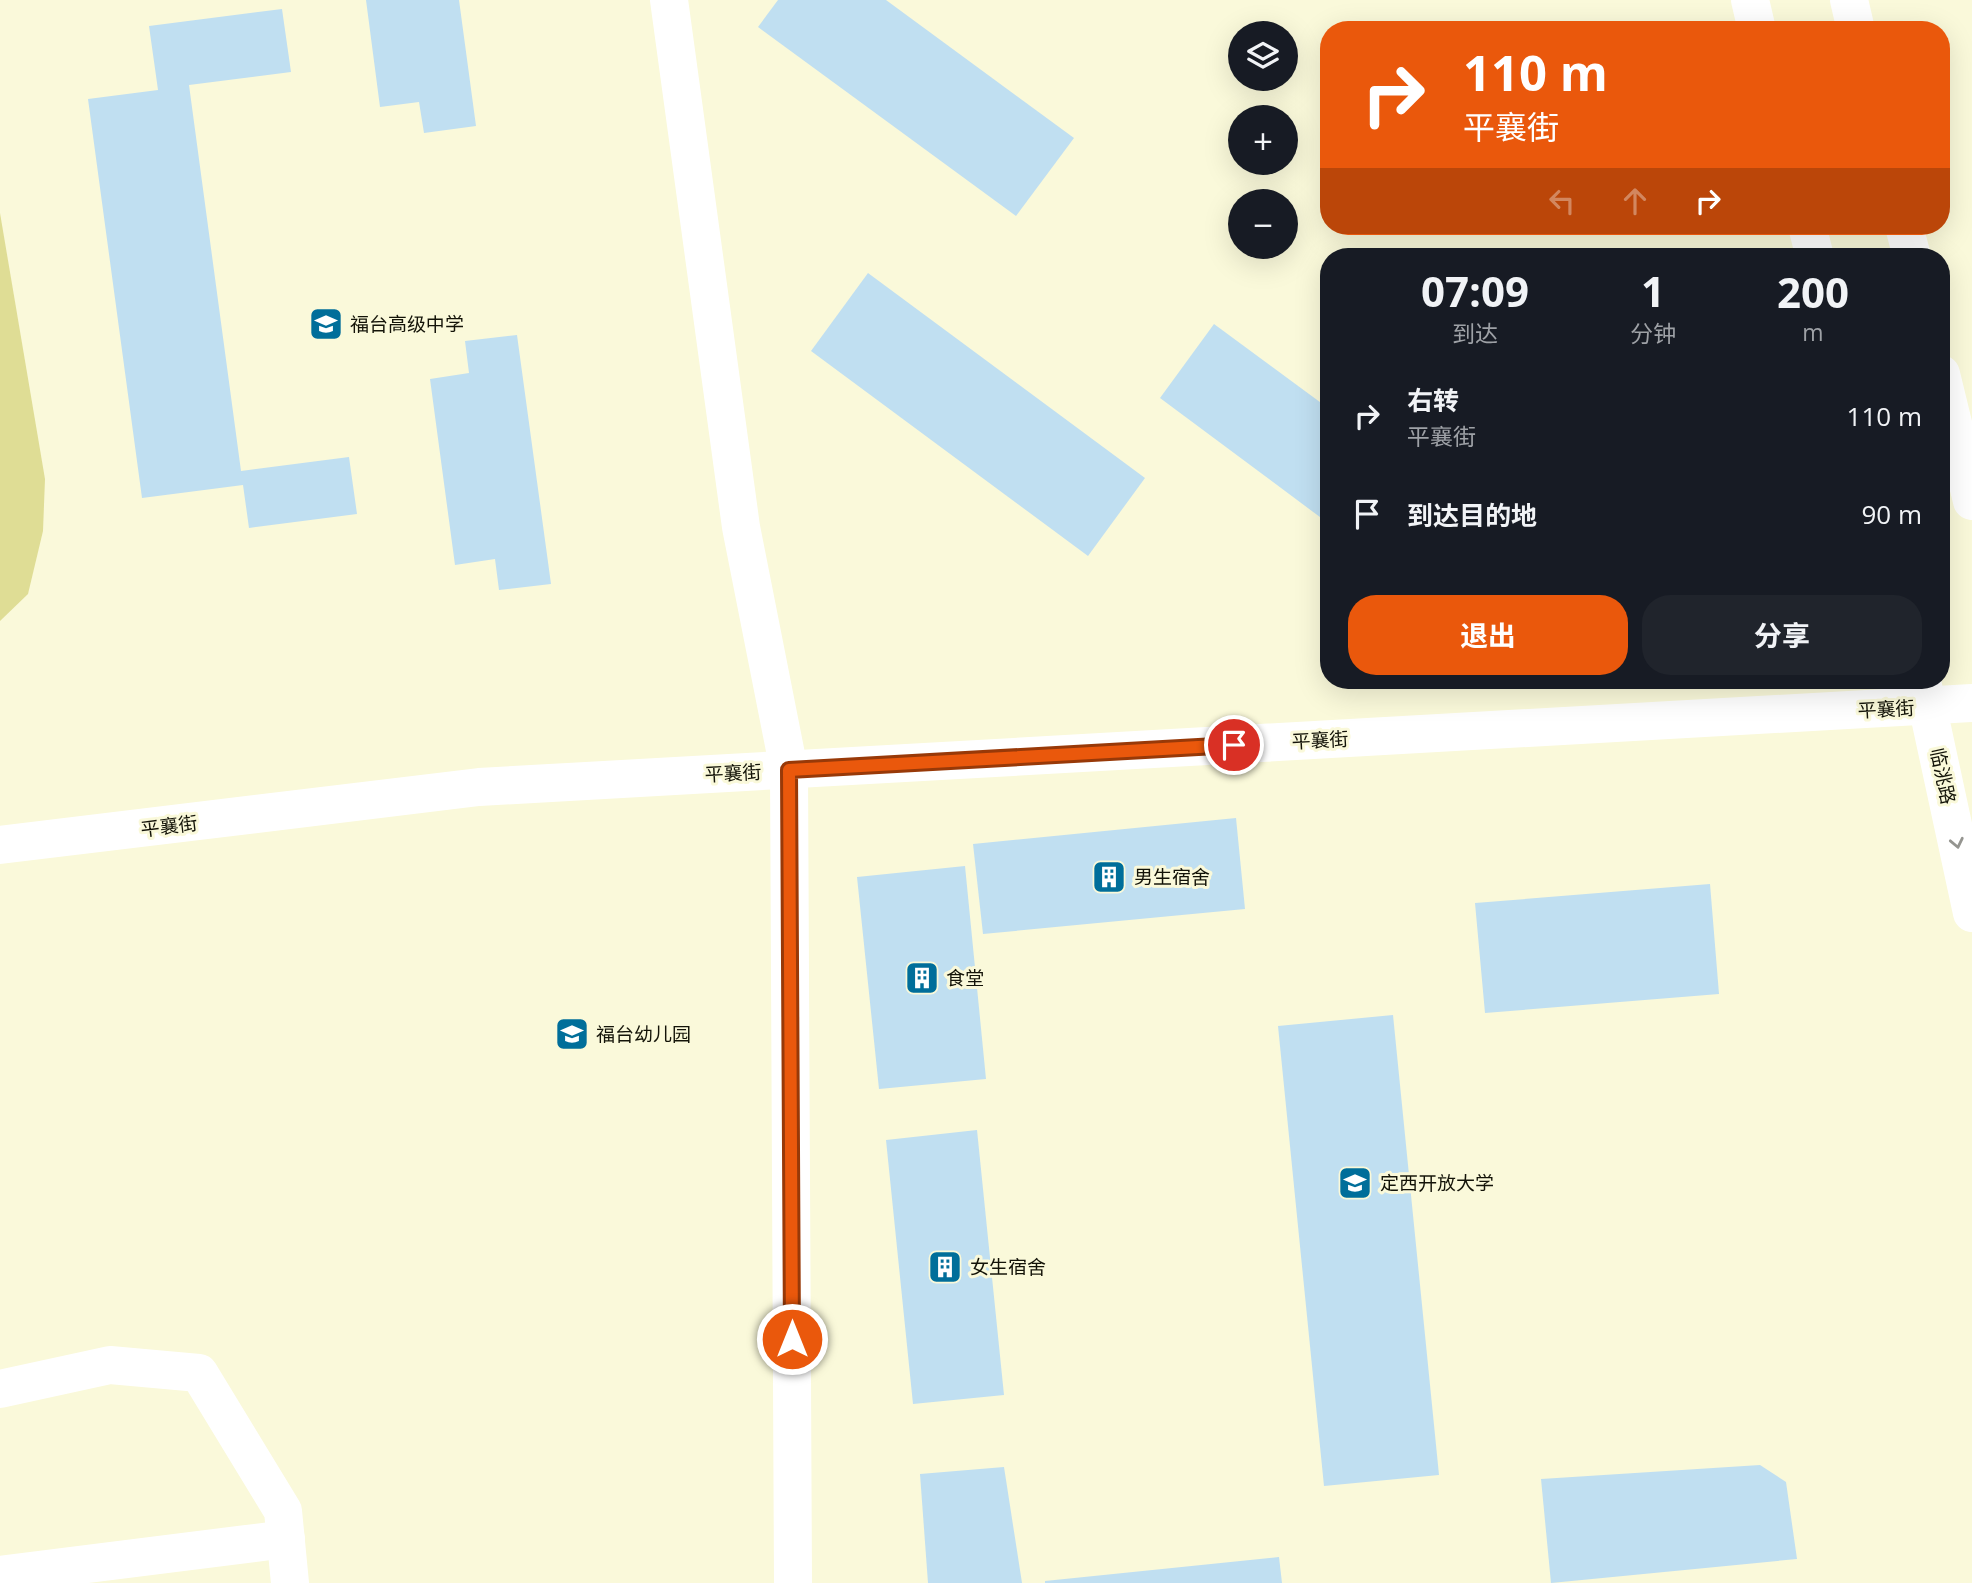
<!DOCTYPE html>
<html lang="zh">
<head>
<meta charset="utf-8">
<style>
	:root { --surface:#171b24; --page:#20242c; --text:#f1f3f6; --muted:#9ea1a6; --accent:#ea580c }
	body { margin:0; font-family:"Open Sans","Noto Sans SC",sans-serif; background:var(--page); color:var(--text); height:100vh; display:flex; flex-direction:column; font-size:26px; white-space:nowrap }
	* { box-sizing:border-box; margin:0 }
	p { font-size:23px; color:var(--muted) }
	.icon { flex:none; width:38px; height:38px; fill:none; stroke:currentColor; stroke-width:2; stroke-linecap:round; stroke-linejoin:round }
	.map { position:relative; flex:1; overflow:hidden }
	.side { position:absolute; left:1320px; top:248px; width:630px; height:441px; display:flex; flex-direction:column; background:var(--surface); border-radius:28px; box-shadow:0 7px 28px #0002 }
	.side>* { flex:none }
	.banner { position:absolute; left:1320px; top:21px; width:630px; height:214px; border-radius:28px; box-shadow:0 7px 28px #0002; background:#ea580c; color:#fff; overflow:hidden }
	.tools { position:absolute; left:1228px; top:21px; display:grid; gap:14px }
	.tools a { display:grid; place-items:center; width:70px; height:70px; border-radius:50%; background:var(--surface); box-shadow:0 7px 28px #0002; font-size:35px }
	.pin { position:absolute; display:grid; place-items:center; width:60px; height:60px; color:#fff; margin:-30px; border:4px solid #fff; border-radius:50%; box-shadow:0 2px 7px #0007 }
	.me { position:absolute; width:77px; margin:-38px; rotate:0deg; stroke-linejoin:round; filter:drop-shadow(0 0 5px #0008) }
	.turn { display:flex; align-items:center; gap:24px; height:147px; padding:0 28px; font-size:32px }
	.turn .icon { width:91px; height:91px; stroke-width:2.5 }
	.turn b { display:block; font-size:49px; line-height:60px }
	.lanes { display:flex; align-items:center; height:66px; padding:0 28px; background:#0003; justify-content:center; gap:35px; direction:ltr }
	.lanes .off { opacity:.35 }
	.eta { display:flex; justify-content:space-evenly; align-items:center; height:119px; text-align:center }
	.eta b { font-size:42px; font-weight:700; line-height:49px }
	.action { display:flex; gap:14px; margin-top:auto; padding:14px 28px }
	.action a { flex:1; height:80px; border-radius:28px; background:var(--accent); color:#fff; font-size:28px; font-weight:700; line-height:80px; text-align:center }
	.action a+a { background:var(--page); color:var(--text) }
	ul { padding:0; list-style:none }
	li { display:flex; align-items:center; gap:21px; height:98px; padding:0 28px }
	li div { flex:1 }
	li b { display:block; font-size:26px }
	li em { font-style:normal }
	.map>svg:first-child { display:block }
</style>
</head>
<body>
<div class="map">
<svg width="1972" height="1583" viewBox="0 0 1972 1583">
	<rect width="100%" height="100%" fill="#faf9da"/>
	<polygon fill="#dfdd95" points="0,213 45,479 43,531 28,594 0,621"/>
	<g fill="#c0dff1">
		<polygon points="366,0 459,0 476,126 424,133 419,102 380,107"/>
		<polygon points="778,0 886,0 1074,138 1016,216 758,27"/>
		<polygon points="282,9 291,72 189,85 241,471 349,457 357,514 249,528 243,485 142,498 88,99 158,90 149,26"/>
		<polygon points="868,273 1145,478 1088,556 811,351"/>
		<polygon points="1214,324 1328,408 1328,523 1160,398"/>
		<polygon points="517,335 551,584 499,590 495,559 455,565 430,379 469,373 465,341"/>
		<polygon points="1236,818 1245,909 983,934 973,844"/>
		<polygon points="965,866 986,1079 879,1089 857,877"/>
		<polygon points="1710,884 1719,994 1485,1013 1475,903"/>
		<polygon points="1393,1015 1439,1475 1324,1486 1278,1026"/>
		<polygon points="977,1130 1004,1395 913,1404 886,1140"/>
		<polygon points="1760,1465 1786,1482 1797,1559 1551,1583 1541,1479"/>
		<polygon points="1004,1467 1022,1583 928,1583 920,1474"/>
		<polygon points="1279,1557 1282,1583 1045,1583 1045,1581"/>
	</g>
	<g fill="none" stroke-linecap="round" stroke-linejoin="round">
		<g stroke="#fff" stroke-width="38">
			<polyline points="669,0 741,527 789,770 793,1583"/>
			<polyline points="0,845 479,787 1972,703"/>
			<polyline points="0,1389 110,1365 199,1373 283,1511 290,1583"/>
			<polyline points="0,1575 286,1539"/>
		</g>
		<g stroke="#fff" stroke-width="38">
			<polyline points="1750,0 1757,30"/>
			<polyline points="1849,0 1856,30"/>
			<polyline points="1807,226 1815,257"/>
			<polyline points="1904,226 1912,257"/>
			<polyline points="1941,374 1972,501"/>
			<polyline points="1922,681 1972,913"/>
		</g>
	</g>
	<defs><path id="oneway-chevron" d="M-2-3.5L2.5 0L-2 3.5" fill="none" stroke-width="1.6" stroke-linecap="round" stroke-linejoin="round" transform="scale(1.75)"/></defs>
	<use stroke="#959590" href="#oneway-chevron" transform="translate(1957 843) rotate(78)"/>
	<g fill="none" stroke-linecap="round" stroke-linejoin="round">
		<defs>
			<polyline id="route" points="792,1339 789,770 1234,745"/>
		</defs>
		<use href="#route" stroke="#983908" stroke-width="18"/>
		<use href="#route" stroke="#ea580c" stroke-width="12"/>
	</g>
	<defs>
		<symbol id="school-square" viewBox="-11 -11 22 22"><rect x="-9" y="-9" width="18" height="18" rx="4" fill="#006e9a" stroke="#faf9da"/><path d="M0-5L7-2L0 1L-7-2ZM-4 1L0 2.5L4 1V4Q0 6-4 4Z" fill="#fff"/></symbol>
		<symbol id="building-square" viewBox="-11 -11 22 22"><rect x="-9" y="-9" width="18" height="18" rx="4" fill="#006e9a" stroke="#faf9da"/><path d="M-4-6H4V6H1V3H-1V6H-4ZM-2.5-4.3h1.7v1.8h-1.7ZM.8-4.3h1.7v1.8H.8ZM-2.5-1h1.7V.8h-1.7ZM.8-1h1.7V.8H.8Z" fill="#fff"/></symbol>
	</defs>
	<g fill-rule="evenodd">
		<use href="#school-square" x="307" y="305" width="38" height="38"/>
		<use href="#building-square" x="1090" y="858" width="38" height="38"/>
		<use href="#building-square" x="903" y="959" width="38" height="38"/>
		<use href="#school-square" x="553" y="1015" width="38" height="38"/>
		<use href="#school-square" x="1336" y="1164" width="38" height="38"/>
		<use href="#building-square" x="926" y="1248" width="38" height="38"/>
	</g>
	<g text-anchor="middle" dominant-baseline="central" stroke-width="6" stroke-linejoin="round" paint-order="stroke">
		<g font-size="19" fill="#131308" stroke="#faf9da" text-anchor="start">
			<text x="350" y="324">福台高级中学</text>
			<text x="1134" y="877">男生宿舍</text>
			<text x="946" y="978">食堂</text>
			<text x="596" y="1034">福台幼儿园</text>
			<text x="1380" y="1183">定西开放大学</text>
			<text x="970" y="1267">女生宿舍</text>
		</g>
		<g font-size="19" fill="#131308" stroke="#faf9da">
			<text transform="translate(1886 709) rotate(-3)">平襄街</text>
			<text transform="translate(1320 740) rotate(-3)">平襄街</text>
			<text transform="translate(733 773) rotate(-3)">平襄街</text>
			<text transform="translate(1943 776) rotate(78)">临洮路</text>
			<text transform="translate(169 826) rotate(-7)">平襄街</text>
		</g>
	</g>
</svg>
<div class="tools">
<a><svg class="icon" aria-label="layers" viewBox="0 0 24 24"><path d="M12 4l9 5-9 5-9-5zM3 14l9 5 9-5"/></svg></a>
<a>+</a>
<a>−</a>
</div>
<div class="pin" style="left:1234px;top:745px;background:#d93025"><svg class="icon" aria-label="arrive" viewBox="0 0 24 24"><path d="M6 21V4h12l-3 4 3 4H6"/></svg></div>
<svg class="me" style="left:792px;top:1339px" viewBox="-20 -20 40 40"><circle r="17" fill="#ea580c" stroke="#fff" stroke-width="3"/><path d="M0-11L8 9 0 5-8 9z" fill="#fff"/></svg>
<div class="banner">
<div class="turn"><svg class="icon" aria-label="right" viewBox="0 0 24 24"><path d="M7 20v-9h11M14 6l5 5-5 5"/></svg><div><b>110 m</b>平襄街</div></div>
<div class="lanes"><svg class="icon off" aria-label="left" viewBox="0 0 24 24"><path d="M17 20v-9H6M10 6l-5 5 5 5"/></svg><svg class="icon off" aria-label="ahead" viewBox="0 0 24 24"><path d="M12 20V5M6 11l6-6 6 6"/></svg><svg class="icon" aria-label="right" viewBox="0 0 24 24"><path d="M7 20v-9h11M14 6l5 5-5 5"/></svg></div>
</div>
<section class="side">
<div class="eta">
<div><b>07:09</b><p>到达</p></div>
<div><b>1</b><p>分钟</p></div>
<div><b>200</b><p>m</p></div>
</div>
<ul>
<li><svg class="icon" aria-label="right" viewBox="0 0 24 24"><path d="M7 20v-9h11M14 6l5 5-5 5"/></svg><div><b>右转</b><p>平襄街</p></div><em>110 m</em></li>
<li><svg class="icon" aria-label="arrive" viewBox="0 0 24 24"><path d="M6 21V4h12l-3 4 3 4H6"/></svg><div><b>到达目的地</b></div><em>90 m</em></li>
</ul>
<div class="action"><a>退出</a><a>分享</a></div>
</section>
</div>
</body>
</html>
